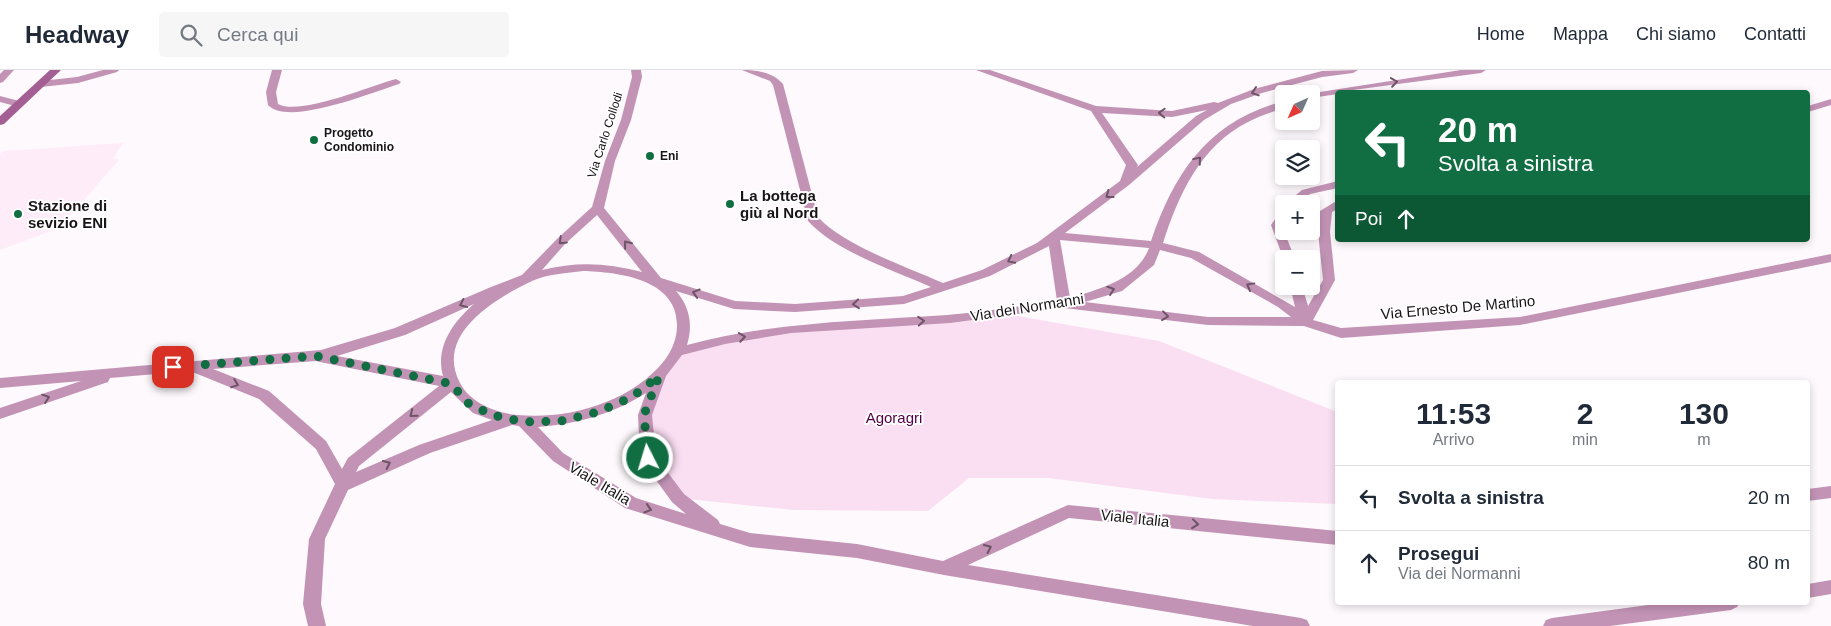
<!DOCTYPE html>
<html lang="it">
<head>
<meta charset="utf-8">
<style>
	:root { --surface:#fff; --page:#f6f6f7; --text:#1f2937; --muted:#747a83; --line:#e0e1e3 }
	body { margin:0; font-family:Helvetica,sans-serif; background:var(--page); color:var(--text); height:100vh; display:flex; flex-direction:column; font-size:19px; white-space:nowrap }
	* { box-sizing:border-box; margin:0 }
	p { font-size:16px; color:var(--muted) }
	.icon { flex:none; width:28px; height:28px; fill:none; stroke:currentColor; stroke-width:2; stroke-linecap:round; stroke-linejoin:round }
	.map { position:relative; flex:1; overflow:hidden }
	.sheet { position:absolute; left:1335px; top:310px; width:475px; height:225px; display:flex; flex-direction:column; background:var(--surface); border-radius:5px; box-shadow:0 2px 8px #0003 }
	.sheet>* { flex:none }
	.banner { position:absolute; left:1335px; top:20px; width:475px; height:152px; border-radius:5px; box-shadow:0 2px 8px #0003; background:#116e42; color:#fff; overflow:hidden }
	.needle { width:32px; rotate:225deg }
	.buttons { position:absolute; left:1275px; top:15px; display:grid; gap:10px }
	.buttons a { display:grid; place-items:center; width:45px; height:45px; border-radius:5px; background:var(--surface); box-shadow:0 2px 8px #0003; font-size:25px }
	.pin { position:absolute; display:grid; place-items:center; width:42px; height:42px; color:#fff; margin:-21px; border-radius:10px; box-shadow:0 2px 8px #0006 }
	.me { position:absolute; width:55px; margin:-28px; rotate:355deg; stroke-linejoin:round; filter:drop-shadow(0 0 4px #0008) }
	.turn { display:flex; align-items:center; gap:18px; height:105px; padding:0 20px; font-size:22px }
	.turn .icon { width:65px; height:65px; stroke-width:2.5 }
	.turn b { display:block; font-size:35px; line-height:42px }
	.then { display:flex; align-items:center; height:48px; padding:0 20px; background:#0003; gap:10px; font-size:19px }
	.eta { display:flex; justify-content:space-evenly; align-items:center; height:85px; text-align:center }
	.eta b { font-size:30px; font-weight:700; line-height:35px }
	ul { padding:0; list-style:none }
	li { display:flex; align-items:center; gap:15px; height:65px; padding:0 20px; border-top:1px solid var(--line) }
	li div { flex:1 }
	li b { display:block; font-size:19px }
	li em { font-style:normal }
	header { display:flex; align-items:center; gap:30px; box-sizing:border-box; height:70px; padding:0 25px; background:var(--surface); border-bottom:1px solid var(--line) }
	header strong { font-size:24px }
	nav { display:flex; gap:28px; margin-inline-start:auto; font-size:18px }
	.search { width:350px; height:45px; background:var(--page); display:flex; align-items:center; gap:12px; box-sizing:border-box; padding:0 18px; border-radius:5px; color:var(--muted); font-size:19px }
	.map>svg:first-child { display:block }
</style>
</head>
<body>
<header>
<strong>Headway</strong>
<div class="search"><svg class="icon" aria-label="search" viewBox="0 0 24 24"><circle cx="10" cy="10" r="6"/><path d="M15 15l6 6"/></svg>Cerca qui</div>
<nav><a>Home</a><a>Mappa</a><a>Chi siamo</a><a>Contatti</a></nav>
</header>
<div class="map">
<svg width="1831" height="556" viewBox="0 0 1831 556">
	<rect width="100%" height="100%" fill="#fef9fc"/>
	<polygon fill="#ffecf9" points="123,73 113,88 119,90 59,158 0,180 0,85 4,81"/>
	<polygon fill="#fadef2" points="1001,243 1159,271 1337,342 1337,434 1212,429 1049,408 969,408 928,441 794,440 678,428 648,388 645,345 677,282 791,259"/>
	<g fill="none" stroke-linecap="round" stroke-linejoin="round">
		<g fill="#c293b5" fill-rule="evenodd">
			<polygon points="4,0 14,0 3,12 0,13 0,4"/>
			<polygon points="103,0 119,0 117,2 78,13 41,17 36,14 41,11 77,7"/>
			<path d="M272,0H282L276,22L278,34C300,46 370,16 396,9L401,12L399,14C373,22 288,57 268,35L266,22Z"/>
			<path d="M631,0H641L642,7L631,50L615,91L604,138L661,208L735,231L795,234L903,226L931,217C893,200 835,181 808,151L773,15L770,11L742,0C757,0 773,2 783,14L818,147C843,175 907,197 943,213L982,200L1037,173L1120,111L1126,95L1091,41L976,0H990L1096,36L1172,41L1214,32L1218,33L1254,19L1322,1L1358,0L1353,3L1322,7L1262,23L1231,34L1204,50L1129,115L1065,163L1151,171C1175,101 1209,51 1284,31V38C1272,42 1259,46 1248,52C1200,76 1178,126 1163,173L1199,182L1295,237L1290,216H1302L1308,236L1323,210L1318,162L1320,141L1338,130V139L1332,142L1330,162L1335,210L1313,250L1341,258L1520,247L1831,184V192L1520,255L1341,268L1304,256L1208,255L1064,238L950,253L791,263L725,274L682,285L666,306L652,345L656,387L684,424L718,450L720,454L750,463L857,474L943,491L1068,435L1338,461V475L1069,448L968,495L1301,548L1307,550L1310,556H1253L944,505L857,488L750,477L625,438L553,391L519,356L512,355L430,383L348,420L325,469L321,534L326,556H308L303,534L309,469L335,414L316,379L259,329L190,301L110,308L108,312L0,349V338L81,311L0,318V308L321,280L395,258L491,217L522,205L557,169L592,137L605,91L621,50L632,7ZM1207,40L1196,46L1137,97L1138,95L1102,43L1172,47ZM597,145L642,202C607,193 578,191 542,200L565,174ZM1060,170L1149,178C1137,210 1099,219 1070,228ZM1049,176L1057,231C1021,236 984,242 947,245C860,251 772,252 687,275C693,255 690,237 676,221L734,239L795,242L904,234L990,206ZM1160,180L1191,188L1278,237L1291,247H1208L1085,232L1122,221L1154,195ZM583,201C618,202 678,209 677,256C677,268 672,281 664,291C631,332 569,350 517,345C497,343 470,333 460,313C434,264 496,228 532,211C547,204 567,203 583,201ZM474,234C453,252 435,277 443,306L337,286L405,265ZM316,291L320,292L439,316L348,388L342,399L326,371L269,321L213,299ZM451,322L473,343L492,350L419,375L356,402L359,396ZM646,323L638,345L640,388L672,432L686,444L636,428L563,383L538,357C577,354 613,344 646,323Z"/>
			<polygon points="1461,0 1486,0 1481,3 1338,22 1338,24 1311,28 1311,24 1307,24"/>
			<polygon points="0,26 23,32 24,34 19,37 0,32"/>
			<polygon points="1831,29 1831,35 1808,42 1808,36"/>
			<polygon points="1338,111 1338,118 1310,124 1298,134 1285,134 1302,120"/>
			<polygon points="1280,142 1284,142 1284,161 1295,189 1284,189 1284,190 1271,155"/>
			<polygon points="1831,416 1831,428 1808,431 1808,419"/>
			<polygon points="1831,510 1831,524 1808,528 1808,514"/>
			<polygon points="1670,532 1740,532 1737,537 1731,540 1610,556 1543,556 1546,550 1552,548"/>
		</g>
		<polygon fill="#a35f93" fill-rule="evenodd" points="50,0 61,0 4,54 0,55 0,46"/>
	</g>
	<defs><path id="oneway-chevron" d="M-2-3.5L2.5 0L-2 3.5" fill="none" stroke-width="1.6" stroke-linecap="round" stroke-linejoin="round" transform="scale(1.25)"/></defs>
	<g stroke="#6d5466">
		<use href="#oneway-chevron" transform="translate(1394 12) rotate(-8)"/>
		<use href="#oneway-chevron" transform="translate(1255 22) rotate(162)"/>
		<use href="#oneway-chevron" transform="translate(1162 43) rotate(-178)"/>
		<use href="#oneway-chevron" transform="translate(1198 90) rotate(-50)"/>
		<use href="#oneway-chevron" transform="translate(1109 125) rotate(143)"/>
		<use href="#oneway-chevron" transform="translate(562 171) rotate(136)"/>
		<use href="#oneway-chevron" transform="translate(627 174) rotate(-128)"/>
		<use href="#oneway-chevron" transform="translate(1011 190) rotate(154)"/>
		<use href="#oneway-chevron" transform="translate(1250 216) rotate(-151)"/>
		<use href="#oneway-chevron" transform="translate(1111 220) rotate(-19)"/>
		<use href="#oneway-chevron" transform="translate(696 223) rotate(-163)"/>
		<use href="#oneway-chevron" transform="translate(463 234) rotate(155)"/>
		<use href="#oneway-chevron" transform="translate(856 234) rotate(175)"/>
		<use href="#oneway-chevron" transform="translate(1165 246) rotate(7)"/>
		<use href="#oneway-chevron" transform="translate(921 251) rotate(-4)"/>
		<use href="#oneway-chevron" transform="translate(742 267) rotate(-9)"/>
		<use href="#oneway-chevron" transform="translate(235 314) rotate(21)"/>
		<use href="#oneway-chevron" transform="translate(46 328) rotate(-19)"/>
		<use href="#oneway-chevron" transform="translate(413 344) rotate(141)"/>
		<use href="#oneway-chevron" transform="translate(387 394) rotate(-25)"/>
		<use href="#oneway-chevron" transform="translate(648 439) rotate(17)"/>
		<use href="#oneway-chevron" transform="translate(1195 454) rotate(6)"/>
		<use href="#oneway-chevron" transform="translate(988 478) rotate(-25)"/>
	</g>
	<g fill="none" stroke-linecap="round" stroke-linejoin="round">
		<polyline stroke="#116e42" stroke-width="9" stroke-dasharray="0 16.2" points="173,297 316,286 452,314 466,332 492,345 524,352 561,351 598,342 632,327 659,306 644,345 648,388"/>
	</g>
	<g fill="#116e42" stroke="#fff" stroke-width="2">
		<circle cx="314" cy="70" r="5"/>
		<circle cx="650" cy="86" r="5"/>
		<circle cx="730" cy="134" r="5"/>
		<circle cx="18" cy="144" r="5"/>
	</g>
	<g text-anchor="middle" dominant-baseline="central" stroke-width="4" stroke-linejoin="round" paint-order="stroke">
		<g font-size="12" font-weight="bold" fill="#181417" stroke="#fff" text-anchor="start">
			<text x="324" y="63">Progetto<tspan x="324" dy="14">Condominio</tspan></text>
			<text x="660" y="86">Eni</text>
		</g>
		<g font-size="12" fill="#181417" stroke="#fff">
			<text transform="translate(605 65) rotate(-72)">Via Carlo Collodi</text>
		</g>
		<g font-size="15" font-weight="bold" fill="#181417" stroke="#fff" text-anchor="start">
			<text x="740" y="125">La bottega<tspan x="740" dy="17">giù al Nord</tspan></text>
			<text x="28" y="135">Stazione di<tspan x="28" dy="17">sevizio ENI</tspan></text>
		</g>
		<g font-size="15" fill="#181417" stroke="#fff">
			<text transform="translate(1027 237) rotate(-9)">Via dei Normanni</text>
			<text transform="translate(1458 237) rotate(-5)">Via Ernesto De Martino</text>
			<text transform="translate(600 413) rotate(31)">Viale Italia</text>
			<text transform="translate(1135 448) rotate(6)">Viale Italia</text>
		</g>
		<g font-size="15" fill="#530046" stroke="#fff">
			<text x="894" y="347">Agoragri</text>
		</g>
	</g>
</svg>
<div class="buttons">
<a><svg class="needle" viewBox="-14 -14 28 28"><path d="M0-13l5 13h-10z" fill="#e53935"/><path d="M0 13l5-13h-10z" fill="#747a83"/></svg></a>
<a><svg class="icon" aria-label="layers" viewBox="0 0 24 24"><path d="M12 4l9 5-9 5-9-5zM3 14l9 5 9-5"/></svg></a>
<a>+</a>
<a>−</a>
</div>
<div class="pin" style="left:173px;top:297px;background:#d93025"><svg class="icon" aria-label="arrive" viewBox="0 0 24 24"><path d="M6 21V4h12l-3 4 3 4H6"/></svg></div>
<svg class="me" style="left:648px;top:388px" viewBox="-20 -20 40 40"><circle r="17" fill="#116e42" stroke="#fff" stroke-width="3"/><path d="M0-11L8 9 0 5-8 9z" fill="#fff"/></svg>
<div class="banner">
<div class="turn"><svg class="icon" aria-label="left" viewBox="0 0 24 24"><path d="M17 20v-9H6M10 6l-5 5 5 5"/></svg><div><b>20 m</b>Svolta a sinistra</div></div>
<div class="then">Poi<svg class="icon" aria-label="ahead" viewBox="0 0 24 24"><path d="M12 20V5M6 11l6-6 6 6"/></svg></div>
</div>
<section class="sheet">
<div class="eta">
<div><b>11:53</b><p>Arrivo</p></div>
<div><b>2</b><p>min</p></div>
<div><b>130</b><p>m</p></div>
</div>
<ul>
<li><svg class="icon" aria-label="left" viewBox="0 0 24 24"><path d="M17 20v-9H6M10 6l-5 5 5 5"/></svg><div><b>Svolta a sinistra</b></div><em>20 m</em></li>
<li><svg class="icon" aria-label="ahead" viewBox="0 0 24 24"><path d="M12 20V5M6 11l6-6 6 6"/></svg><div><b>Prosegui</b><p>Via dei Normanni</p></div><em>80 m</em></li>
</ul>
</section>
</div>
</body>
</html>
